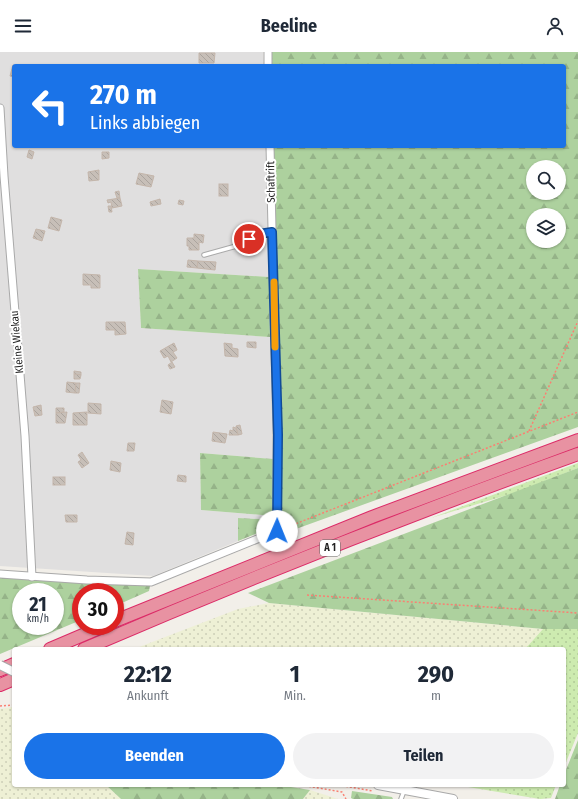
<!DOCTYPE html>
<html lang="de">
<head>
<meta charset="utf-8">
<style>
	:root { --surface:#fff; --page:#f2f2f3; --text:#1f2937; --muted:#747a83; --accent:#1a73e8 }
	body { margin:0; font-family:"Fira Sans Condensed",sans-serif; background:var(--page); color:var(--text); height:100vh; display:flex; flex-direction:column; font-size:15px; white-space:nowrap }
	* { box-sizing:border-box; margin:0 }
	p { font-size:13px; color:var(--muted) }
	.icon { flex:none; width:22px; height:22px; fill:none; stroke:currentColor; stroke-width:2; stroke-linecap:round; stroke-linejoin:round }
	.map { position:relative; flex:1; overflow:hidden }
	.sheet { position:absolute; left:12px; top:595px; width:554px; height:140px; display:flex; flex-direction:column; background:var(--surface); border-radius:4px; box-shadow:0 1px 3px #0004 }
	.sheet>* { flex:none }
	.hud { position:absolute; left:12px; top:12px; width:554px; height:84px; border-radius:4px; box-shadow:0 1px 3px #0004; background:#1a73e8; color:#fff; overflow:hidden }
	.tools { position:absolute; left:526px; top:108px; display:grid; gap:8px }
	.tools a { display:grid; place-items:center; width:40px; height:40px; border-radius:50%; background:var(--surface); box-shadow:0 1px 3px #0004; font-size:20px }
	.speed { position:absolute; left:12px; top:531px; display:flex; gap:8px; font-size:20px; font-weight:700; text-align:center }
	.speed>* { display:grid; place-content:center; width:52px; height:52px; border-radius:50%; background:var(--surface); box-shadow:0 1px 3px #0004; line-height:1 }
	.speed small { font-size:10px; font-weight:400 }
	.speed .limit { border:6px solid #d22; background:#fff; color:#111 }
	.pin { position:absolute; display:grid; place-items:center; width:34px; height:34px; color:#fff; margin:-17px; border:2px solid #fff; border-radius:50%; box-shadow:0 1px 4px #0007 }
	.me { position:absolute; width:44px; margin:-22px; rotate:1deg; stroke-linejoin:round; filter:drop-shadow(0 0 3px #0008) }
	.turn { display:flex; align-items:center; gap:14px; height:84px; padding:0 12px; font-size:18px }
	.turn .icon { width:52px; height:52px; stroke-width:2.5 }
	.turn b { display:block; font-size:28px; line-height:34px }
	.eta { display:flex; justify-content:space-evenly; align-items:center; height:68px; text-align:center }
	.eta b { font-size:24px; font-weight:700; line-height:28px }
	.button { display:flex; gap:8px; margin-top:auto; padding:8px 12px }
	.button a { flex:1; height:46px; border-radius:24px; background:var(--accent); color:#fff; font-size:16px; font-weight:700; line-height:46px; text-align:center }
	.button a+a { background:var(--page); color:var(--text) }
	header { display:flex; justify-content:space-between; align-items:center; height:52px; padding:0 12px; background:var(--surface); font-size:18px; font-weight:700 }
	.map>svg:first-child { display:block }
</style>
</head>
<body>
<header><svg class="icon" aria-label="menu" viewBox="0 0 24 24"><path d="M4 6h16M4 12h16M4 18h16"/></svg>Beeline<svg class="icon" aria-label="person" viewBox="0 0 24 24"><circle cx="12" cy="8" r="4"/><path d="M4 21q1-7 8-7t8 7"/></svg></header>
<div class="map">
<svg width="578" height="747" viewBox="0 0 578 747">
	<defs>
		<pattern id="farmland-dots" width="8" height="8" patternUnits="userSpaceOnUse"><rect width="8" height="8" fill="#eef0d5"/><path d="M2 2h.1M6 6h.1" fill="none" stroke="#ccceb7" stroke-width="1.8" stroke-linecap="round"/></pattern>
		<pattern id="grass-dots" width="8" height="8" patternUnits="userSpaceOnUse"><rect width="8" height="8" fill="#cdebb0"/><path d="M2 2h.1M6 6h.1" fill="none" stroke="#b0c997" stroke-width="1.8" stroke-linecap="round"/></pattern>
		<pattern id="forest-firs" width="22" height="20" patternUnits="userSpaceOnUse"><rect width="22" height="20" fill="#add19e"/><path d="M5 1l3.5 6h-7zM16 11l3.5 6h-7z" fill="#95b388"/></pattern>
		<pattern id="building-back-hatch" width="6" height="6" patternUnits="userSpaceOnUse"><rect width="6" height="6" fill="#c7bfb8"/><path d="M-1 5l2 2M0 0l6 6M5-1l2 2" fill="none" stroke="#aba49e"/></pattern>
	</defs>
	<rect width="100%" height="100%" fill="#f2efe9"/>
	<polygon fill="#e0dfdf" points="0,0 263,0 264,14 14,14 14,94 266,94 269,225 138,217 141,276 270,285 273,407 200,401 201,458 274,464 275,468 238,466 238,489 153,524 0,514"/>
	<g fill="url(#farmland-dots)">
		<polygon points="269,551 543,577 525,597 134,597 238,557"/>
		<polygon points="12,655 14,656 14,733 106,733 121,747 0,747 0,657"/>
		<polygon points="310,738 338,747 303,747"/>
	</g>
	<g fill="url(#grass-dots)">
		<polygon points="578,411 578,416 514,441 431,466"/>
		<polygon points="543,577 578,577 578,681 564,715 564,597 525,597"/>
		<polygon points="456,733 556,733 551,746 540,747"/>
	</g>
	<g fill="url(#forest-firs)" fill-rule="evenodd">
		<path d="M271,0H578V375L282,482L273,94H564V14H272ZM533,115H559V141H533ZM533,163H559V189H533Z"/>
		<polygon points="138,217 269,225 270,285 141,276"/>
		<polygon points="200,401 273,407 274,464 201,458"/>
		<polygon points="578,416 578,577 543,577 269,551 248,541"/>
		<polygon points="238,466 275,468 275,474 238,489"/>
		<path d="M0,524L150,534L149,539L115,554V540H81V568L0,602ZM21,540H55V574H21Z"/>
		<polygon points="578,688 578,747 555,747 560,733 564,733 564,723"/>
		<polygon points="106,733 278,733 310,738 303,747 121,747"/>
		<polygon points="352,739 392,745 393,747 353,747 351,746"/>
	</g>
	<g fill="url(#building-back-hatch)" stroke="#c4b6ab">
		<polygon points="199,1 215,1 214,11 199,11"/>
		<polygon points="13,13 16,14 14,14 14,25 10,24"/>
		<polygon points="29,98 34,100 32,107 27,105"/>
		<polygon points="102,100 109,100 109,106 102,107"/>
		<polygon points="99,118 99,128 89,129 88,120"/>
		<polygon points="139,121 154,124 151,135 136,132"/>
		<rect x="219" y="132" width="9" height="12"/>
		<polygon points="119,139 120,146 117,146 115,140"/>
		<polygon points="120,146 122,154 112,156 111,150 108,151 107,148"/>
		<polygon points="160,147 161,152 151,154 150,150"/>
		<polygon points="179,148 184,149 183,153 178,152"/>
		<polygon points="108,154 111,154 112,160 109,160"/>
		<polygon points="51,165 62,168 59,179 48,176"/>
		<polygon points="36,177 45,179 42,189 33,186"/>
		<polygon points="194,182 204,183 203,191 199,190 199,198 189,198 189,194 187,194 187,186 194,186"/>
		<polygon points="188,208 198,209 197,216 187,215"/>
		<polygon points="198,209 216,210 215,218 197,216"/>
		<polygon points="83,222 100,223 100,236 91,236 91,233 83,233"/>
		<polygon points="106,270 125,270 126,282 115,283 115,278 106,278"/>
		<polygon points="247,290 256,290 256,296 247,295"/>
		<polygon points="174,291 177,298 173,300 177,306 171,310 168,304 164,306 160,299"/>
		<polygon points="224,291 232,292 232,296 238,297 238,305 225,304"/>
		<polygon points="172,310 175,315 170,317 168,313"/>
		<polygon points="74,319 81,320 81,323 74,322"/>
		<polygon points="74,322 81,323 80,327 74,327"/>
		<polygon points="67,330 76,331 75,341 66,340"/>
		<polygon points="76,331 80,331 79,341 75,341"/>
		<polygon points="162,348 173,350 171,362 160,360"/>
		<polygon points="88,351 101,352 101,362 88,361"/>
		<polygon points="41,353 42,363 35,364 33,355"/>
		<polygon points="56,356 64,356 64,360 56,361"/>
		<polygon points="67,360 65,371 56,371 56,361"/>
		<polygon points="87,360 87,373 73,373 73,361"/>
		<polygon points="240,373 242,382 238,383 236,374"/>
		<polygon points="233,375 236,376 238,383 229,383 230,378 233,379"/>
		<polygon points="213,380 227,382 225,391 212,389"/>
		<polygon points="128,391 135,391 134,399 127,399"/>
		<polygon points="82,400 89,411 82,416 78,410 81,408 78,403"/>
		<polygon points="111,409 121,411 120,420 110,418"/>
		<polygon points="178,423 186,424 186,430 177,429"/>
		<rect x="53" y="425" width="12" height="8"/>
		<polygon points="65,463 77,463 77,470 66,470"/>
		<polygon points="127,480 134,481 133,493 125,492"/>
	</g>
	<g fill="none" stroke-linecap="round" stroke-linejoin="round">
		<defs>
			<g id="service">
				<polyline points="204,203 240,193 259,182 272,180"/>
				<polyline points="401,747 404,739"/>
			</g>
			<g id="minor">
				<polyline points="268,0 268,14"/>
				<polyline points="0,56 4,124 25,384 32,525"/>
				<polyline points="0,522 87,528 151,530 277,479 277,383 270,94"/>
			</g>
			<polyline id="tertiary" points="378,733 453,747"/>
			<g id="motorway">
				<polyline points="115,569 372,465 578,388"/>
				<polyline points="50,597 104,574"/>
				<path d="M84,597C247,527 411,462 578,402"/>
				<polyline points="0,618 14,612"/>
				<polyline points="0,633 14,627"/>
			</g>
		</defs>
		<use href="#service" stroke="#a9a9a9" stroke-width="5.5"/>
		<use href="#minor" stroke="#a9a9a9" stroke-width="9"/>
		<use href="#tertiary" stroke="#a9a9a9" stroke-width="10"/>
		<use href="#motorway" stroke="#dc2a67" stroke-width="14"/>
		<g stroke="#fa8072" stroke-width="1.5" stroke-dasharray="2 2" stroke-linecap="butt">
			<polyline points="529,379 578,269"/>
			<polyline points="285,476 578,360"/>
			<polyline points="307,543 578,561"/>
			<polyline points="0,654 14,653"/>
			<polyline points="301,733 342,740 346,747"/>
			<polyline points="338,733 373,739"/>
		</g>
		<use href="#service" stroke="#fff" stroke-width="3.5"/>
		<use href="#minor" stroke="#fff" stroke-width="7"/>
		<use href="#tertiary" stroke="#fff" stroke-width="8"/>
		<use href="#motorway" stroke="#e892a2" stroke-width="12"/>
		<defs>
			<polyline id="tertiary-bridge" points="0,613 14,620"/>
		</defs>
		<use href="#tertiary-bridge" stroke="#a9a9a9" stroke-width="10" stroke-linecap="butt"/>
		<use href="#tertiary-bridge" stroke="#fff" stroke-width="8"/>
	</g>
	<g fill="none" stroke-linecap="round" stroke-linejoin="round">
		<defs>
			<polyline id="route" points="249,187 259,182 272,180 278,383 277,479"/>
		</defs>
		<use href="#route" stroke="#114b97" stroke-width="10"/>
		<use href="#route" stroke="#1a73e8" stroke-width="7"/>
		<polyline stroke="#f59e0b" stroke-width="7" points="274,230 275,295"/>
	</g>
	<g text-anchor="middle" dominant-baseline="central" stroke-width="4" stroke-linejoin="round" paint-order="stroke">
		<rect fill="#fff" stroke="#646464" stroke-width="1" x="320" y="488" width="20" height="16" rx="3"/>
		<g font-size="10" font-weight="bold" fill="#222">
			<text x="330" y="496">A 1</text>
		</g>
		<g font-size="11" fill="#222" stroke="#fff">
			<text transform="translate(271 130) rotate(-91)">Schaftrift</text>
			<text transform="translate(17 290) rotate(-95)">Kleine Wiekau</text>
		</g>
	</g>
</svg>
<div class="tools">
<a><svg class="icon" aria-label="search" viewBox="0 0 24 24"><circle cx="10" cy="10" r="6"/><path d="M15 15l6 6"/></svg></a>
<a><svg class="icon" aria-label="layers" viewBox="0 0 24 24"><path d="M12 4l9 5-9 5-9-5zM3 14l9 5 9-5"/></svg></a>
</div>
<div class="speed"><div>21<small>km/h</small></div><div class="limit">30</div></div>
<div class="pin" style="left:249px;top:187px;background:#d93025"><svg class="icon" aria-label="arrive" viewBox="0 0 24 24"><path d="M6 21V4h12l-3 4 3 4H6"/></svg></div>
<svg class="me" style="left:277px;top:479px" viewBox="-20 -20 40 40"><circle r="19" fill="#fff"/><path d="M0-13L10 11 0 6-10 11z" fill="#1a73e8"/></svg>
<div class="hud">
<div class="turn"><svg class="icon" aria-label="left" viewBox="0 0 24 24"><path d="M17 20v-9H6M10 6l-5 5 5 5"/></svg><div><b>270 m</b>Links abbiegen</div></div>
</div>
<section class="sheet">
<div class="eta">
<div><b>22:12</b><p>Ankunft</p></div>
<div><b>1</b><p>Min.</p></div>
<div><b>290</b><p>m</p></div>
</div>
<div class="button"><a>Beenden</a><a>Teilen</a></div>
</section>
</div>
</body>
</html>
